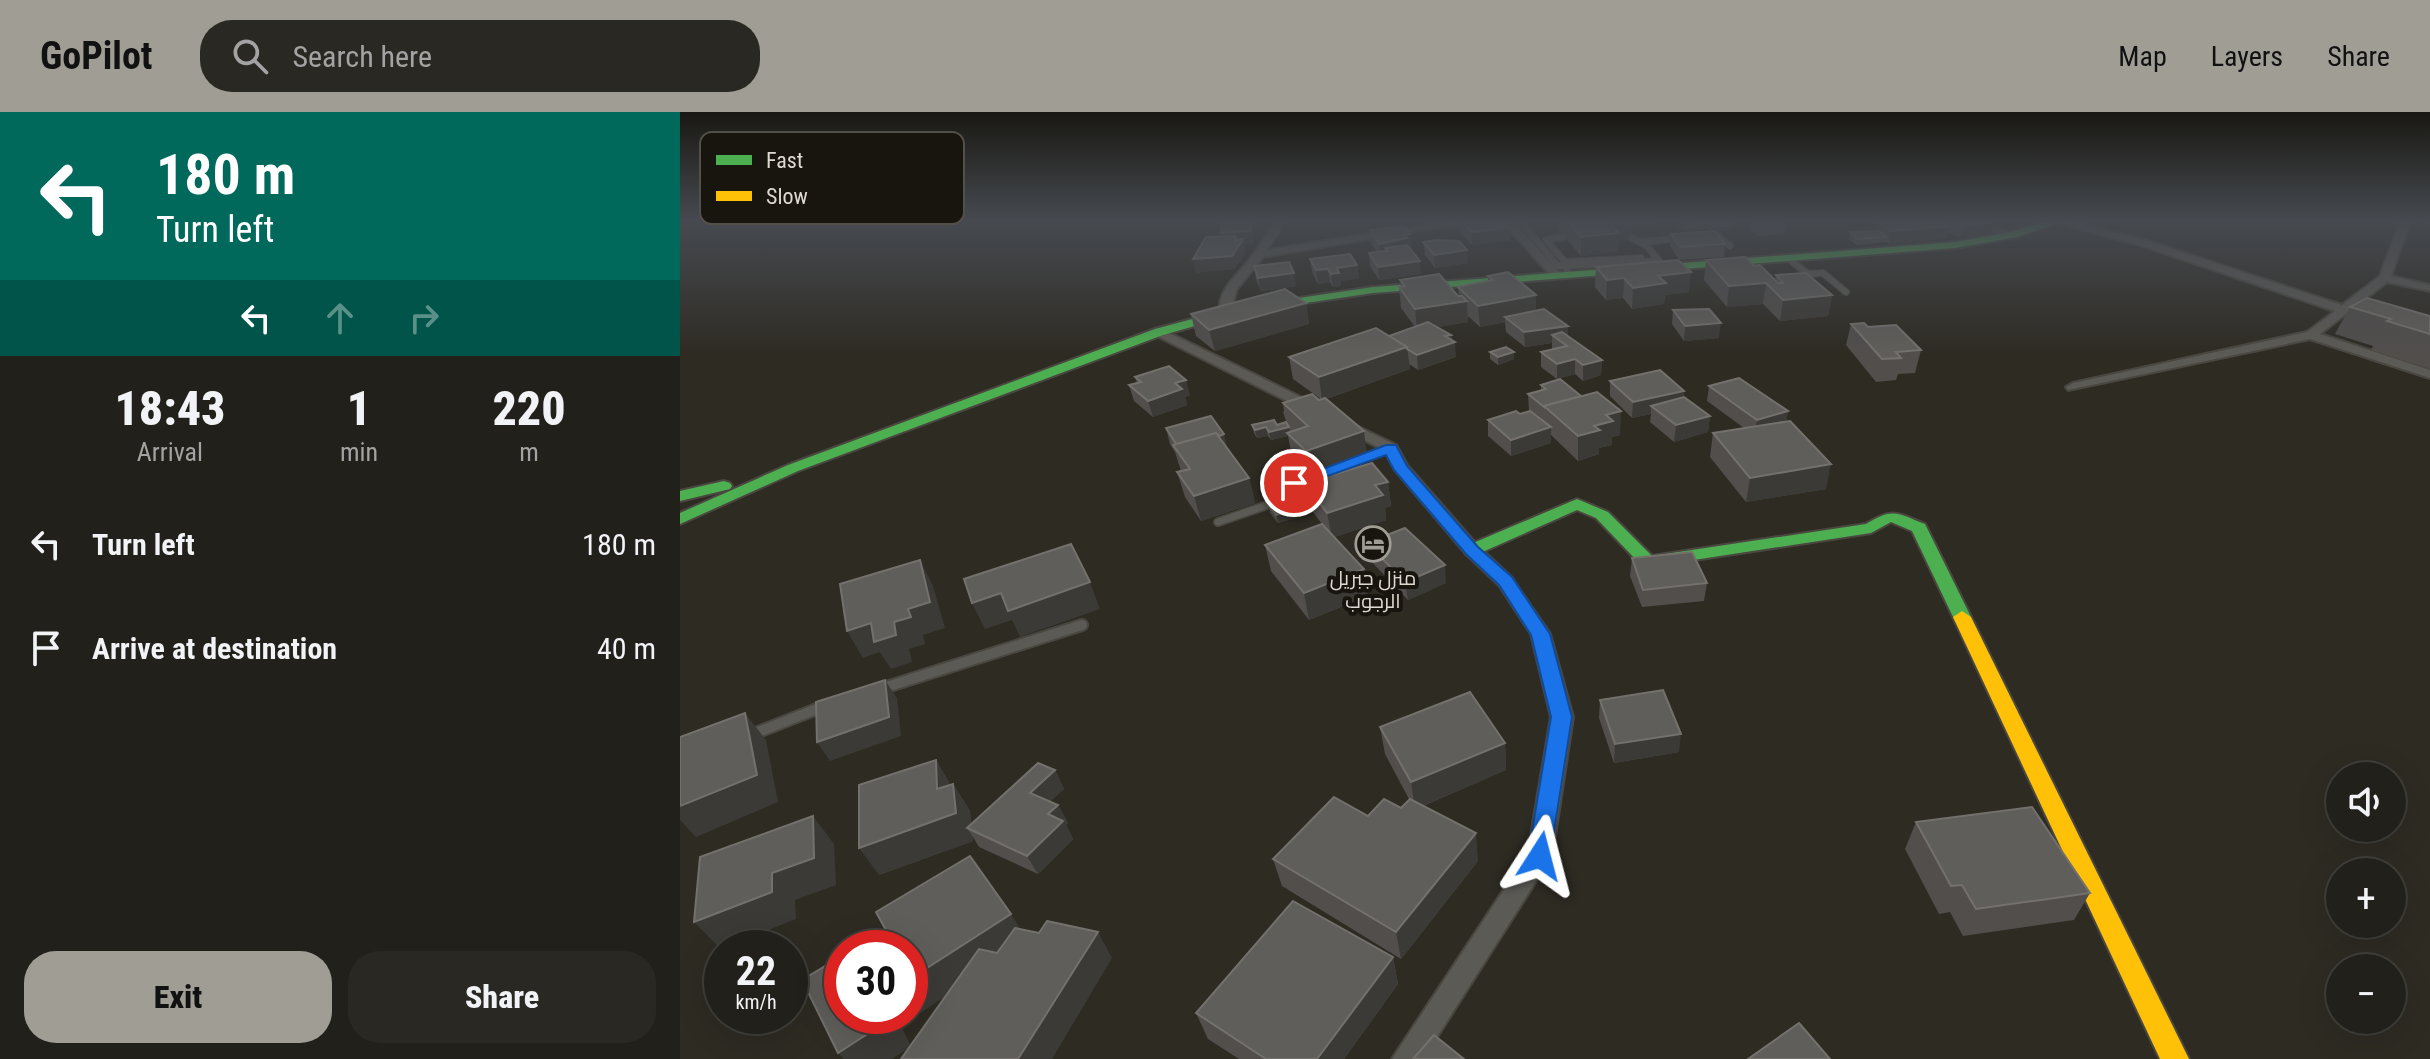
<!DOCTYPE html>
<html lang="en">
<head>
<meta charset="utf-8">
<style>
	:root { --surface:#22201a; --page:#2a2823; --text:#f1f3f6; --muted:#a2a3a2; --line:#3f3e39; --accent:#a09d95 }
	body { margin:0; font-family:"Roboto Condensed",Cairo,sans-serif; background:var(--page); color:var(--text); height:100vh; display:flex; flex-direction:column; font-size:30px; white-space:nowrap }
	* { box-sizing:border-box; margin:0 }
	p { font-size:26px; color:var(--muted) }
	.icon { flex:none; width:44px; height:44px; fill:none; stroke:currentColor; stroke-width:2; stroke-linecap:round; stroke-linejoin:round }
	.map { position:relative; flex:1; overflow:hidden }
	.side { display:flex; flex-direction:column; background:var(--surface); width:680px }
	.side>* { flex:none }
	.top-card { background:#00695c; color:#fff; overflow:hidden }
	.fabs { position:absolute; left:1646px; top:650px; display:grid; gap:16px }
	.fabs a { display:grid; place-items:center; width:80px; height:80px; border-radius:50%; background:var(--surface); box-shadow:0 8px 32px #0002,0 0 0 2px var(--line); font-size:40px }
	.speed { position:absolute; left:24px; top:818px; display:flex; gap:16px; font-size:40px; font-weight:700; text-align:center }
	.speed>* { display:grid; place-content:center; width:104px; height:104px; border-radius:50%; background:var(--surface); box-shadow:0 8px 32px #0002,0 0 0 2px var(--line); line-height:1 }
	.speed small { font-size:20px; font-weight:400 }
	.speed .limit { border:12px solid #d22; background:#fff; color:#111 }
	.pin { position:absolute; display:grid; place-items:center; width:68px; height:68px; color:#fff; margin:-34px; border:4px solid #fff; border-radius:50%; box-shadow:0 2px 8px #0007 }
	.me { position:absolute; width:88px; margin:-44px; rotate:9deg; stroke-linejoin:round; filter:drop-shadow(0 0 6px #0008) }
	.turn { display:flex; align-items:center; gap:28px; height:168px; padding:0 24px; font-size:36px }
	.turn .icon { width:104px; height:104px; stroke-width:2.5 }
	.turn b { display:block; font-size:56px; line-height:68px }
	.lanes { display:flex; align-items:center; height:76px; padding:0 24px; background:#0003; justify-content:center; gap:40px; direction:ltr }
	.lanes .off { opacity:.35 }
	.eta { display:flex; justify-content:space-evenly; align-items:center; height:136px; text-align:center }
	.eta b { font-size:48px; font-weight:800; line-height:56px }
	.action { display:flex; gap:16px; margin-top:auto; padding:16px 24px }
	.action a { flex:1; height:92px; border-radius:32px; background:var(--accent); color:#111; font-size:32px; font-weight:800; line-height:92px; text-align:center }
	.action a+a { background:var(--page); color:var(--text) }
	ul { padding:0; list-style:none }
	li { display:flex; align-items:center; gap:24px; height:104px; padding:0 24px }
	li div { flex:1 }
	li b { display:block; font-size:30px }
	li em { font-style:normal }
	header { display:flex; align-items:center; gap:48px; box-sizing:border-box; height:112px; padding:0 40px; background:var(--accent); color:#111 }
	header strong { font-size:38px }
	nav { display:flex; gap:44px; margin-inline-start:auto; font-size:28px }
	.search { width:560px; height:72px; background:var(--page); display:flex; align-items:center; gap:20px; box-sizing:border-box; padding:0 28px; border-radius:32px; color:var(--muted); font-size:30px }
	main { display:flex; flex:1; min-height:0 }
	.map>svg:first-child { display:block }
</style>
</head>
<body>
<header>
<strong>GoPilot</strong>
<div class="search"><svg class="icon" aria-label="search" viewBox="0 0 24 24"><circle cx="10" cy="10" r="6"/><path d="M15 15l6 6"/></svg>Search here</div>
<nav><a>Map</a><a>Layers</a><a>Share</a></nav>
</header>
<main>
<section class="side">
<div class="top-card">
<div class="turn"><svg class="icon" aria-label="left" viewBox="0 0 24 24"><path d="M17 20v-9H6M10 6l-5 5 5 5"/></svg><div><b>180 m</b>Turn left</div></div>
<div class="lanes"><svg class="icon" aria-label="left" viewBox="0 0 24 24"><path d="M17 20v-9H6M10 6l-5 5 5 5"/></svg><svg class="icon off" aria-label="ahead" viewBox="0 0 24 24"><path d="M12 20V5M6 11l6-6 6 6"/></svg><svg class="icon off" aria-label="right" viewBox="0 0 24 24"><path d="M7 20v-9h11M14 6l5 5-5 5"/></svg></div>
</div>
<div class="eta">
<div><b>18:43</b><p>Arrival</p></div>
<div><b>1</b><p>min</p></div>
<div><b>220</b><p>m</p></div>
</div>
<ul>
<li><svg class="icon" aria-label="left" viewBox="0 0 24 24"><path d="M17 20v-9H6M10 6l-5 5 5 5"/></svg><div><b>Turn left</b></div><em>180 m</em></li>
<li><svg class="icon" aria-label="arrive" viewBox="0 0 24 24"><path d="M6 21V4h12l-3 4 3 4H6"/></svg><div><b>Arrive at destination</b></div><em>40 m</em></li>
</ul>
<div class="action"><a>Exit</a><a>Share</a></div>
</section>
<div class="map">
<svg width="1750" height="947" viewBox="0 0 1750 947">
	<rect width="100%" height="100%" fill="#2e2b23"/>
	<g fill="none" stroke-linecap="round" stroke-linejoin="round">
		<defs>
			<g id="lane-far2">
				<polyline points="841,110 878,154 979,149"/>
				<polyline points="938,118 967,134 979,149"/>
				<polyline points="1029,124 1038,124 1050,134"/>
				<polyline points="961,130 1002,126"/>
				<polyline points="1109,147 1128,162 1143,161 1166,180"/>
				<polyline points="885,150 961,146"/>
				<polyline points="888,162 885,150 866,128 896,122"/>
			</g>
			<polyline id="lane-far1" points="538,410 599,389 590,380 711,336"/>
			<g id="lane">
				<polyline points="200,577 402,513"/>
				<polyline points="68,624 147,593"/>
			</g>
			<g id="street">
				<path d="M595,110H605L587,138L766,110H789L583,145L557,177L549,204H541C534,178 560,162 573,143C581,132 587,120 595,110Z"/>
				<polygon points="823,110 833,110 880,161 880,165 872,165"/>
				<polygon points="1054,110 1004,117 999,114 1018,110"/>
				<polygon points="1288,110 1302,110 1338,123 1329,125"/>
				<polygon points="1375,110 1391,110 1468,129 1662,193 1700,164 1720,110 1730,110 1711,164 1750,173 1750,179 1707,170 1640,222 1750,258 1750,266 1630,227 1388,278 1386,275 1393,271 1627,220 1655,199 1460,133"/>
				<polygon points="479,216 639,294 641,297 634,301 629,300 475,223 475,217"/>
				<polygon points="664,308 716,333 727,353 798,434 831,465 870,522 893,605 872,744 743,947 712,947 848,741 871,605 851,522 819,473 786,442 715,358 705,339 659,315 659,309"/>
			</g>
			<g id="fast">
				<polygon points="1365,110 1379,110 1337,125 1275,136 693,181 585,197 579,194 585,191 693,175 1275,130 1331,120"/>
				<polygon points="546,198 550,200 550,204 483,223 118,359 0,412 0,401 108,353 475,217"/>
				<polygon points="44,369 50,371 52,374 50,377 0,389 0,379"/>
				<path d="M897,387L928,400L972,444L1186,412C1213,395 1217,401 1245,412L1291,505L1282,511L1275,509L1232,419L1211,410L1191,421L968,455L962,454L916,406L897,398L798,442H786L783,438L786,434Z"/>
			</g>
			<polygon id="slow" points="1282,499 1291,505 1509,947 1480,947 1273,505"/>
		</defs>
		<use href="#lane-far2" stroke="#4a4740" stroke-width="8"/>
		<use href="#lane-far1" stroke="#4a4740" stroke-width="10"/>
		<use href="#lane" stroke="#4a4740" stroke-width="14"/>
		<use href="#street" stroke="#4a4740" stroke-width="4"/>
		<use href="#fast" stroke="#4a4740" stroke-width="4"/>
		<use href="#slow" stroke="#4a4740" stroke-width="4"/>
		<use href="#lane-far2" stroke="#5c5a55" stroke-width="6"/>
		<use href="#lane-far1" stroke="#5c5a55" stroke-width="7"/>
		<use href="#lane" stroke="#5c5a55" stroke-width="10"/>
		<use href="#street" fill="#5c5a55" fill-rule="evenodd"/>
		<use href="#fast" fill="#4caf50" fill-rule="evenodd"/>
		<use href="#slow" fill="#ffc107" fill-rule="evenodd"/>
	</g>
	<g fill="#514e4c">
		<polygon points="776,110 823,110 829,116 830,128 792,133 776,115"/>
		<polygon points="878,110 981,110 950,114 949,127 939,128 938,140 901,144 878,116"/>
		<polygon points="1028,110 1051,119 1036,121 1045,132 1044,145 999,148 990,134 991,122 1031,120 1027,116"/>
		<polygon points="1071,110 1106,110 1104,122 1077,124 1070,117"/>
		<polygon points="1269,110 1314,110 1310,122 1280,126 1267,120 1266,126 1209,132 1206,130 1177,133 1169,127 1170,120 1199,119 1200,112 1268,113"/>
		<polygon points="690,118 732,135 730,136 741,162 699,168 690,154 689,141 697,140 691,131"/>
		<polygon points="743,130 788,151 755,156 745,143"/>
		<polygon points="630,147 677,153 679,166 661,169 661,174 653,175 650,170 638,172 632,160"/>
		<polygon points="1026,148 1074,154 1095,168 1096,163 1152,183 1148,204 1100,209 1083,192 1047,195 1024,168"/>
		<polygon points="574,154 616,174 581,179 576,168"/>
		<polygon points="916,155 1009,180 985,183 984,192 952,197 943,186 926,188 915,175"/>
		<polygon points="808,164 856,198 888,224 922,248 921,263 903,269 895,262 877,267 861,255 861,240 872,237 872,231 845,235 826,220 825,210 800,215 788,204 788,210 757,215 771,223 776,245 738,258 729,252 730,257 646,287 687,343 630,363 612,345 608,324 591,328 588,324 577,326 574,321 572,313 607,312 603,300 604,299 603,291 641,287 613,267 609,245 709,224 735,215 721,196 719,175 721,175 720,168 778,184 779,184 778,175 808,169"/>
		<polygon points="626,191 629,212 535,239 516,224 511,202"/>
		<polygon points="1670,195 1750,204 1750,257 1691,238 1693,234 1655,222"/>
		<polygon points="993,198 1039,226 1004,229 992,212"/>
		<polygon points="1171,212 1188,215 1241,238 1235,261 1218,262 1216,268 1196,270 1166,233"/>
		<polygon points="810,240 834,247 818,253 810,247"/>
		<polygon points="455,265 510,283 505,285 507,293 473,305 454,289 449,273 457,271"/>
		<polygon points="930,269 1004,279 1004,285 1030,304 1028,320 994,330 970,310 971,302 952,306 930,284"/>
		<polygon points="861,273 940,323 932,325 932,333 919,336 919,342 898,349 871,323 871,331 831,344 808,324 808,308 840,302 850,299 849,298 848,282 861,278"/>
		<polygon points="1029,274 1108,299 1106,310 1146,377 1066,390 1030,345 1033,321 1064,316 1027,289"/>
		<polygon points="486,316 547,335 569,366 575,391 521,409 505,385 497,360 501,359 495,340 490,332"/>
		<polygon points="708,370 711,394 705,396 706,408 654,425 684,457 688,484 629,508 591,459 585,433 642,412 630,396 625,371"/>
		<polygon points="588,392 626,393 628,402 598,411 590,401"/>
		<polygon points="687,431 766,471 728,488 690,448"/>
		<polygon points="952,446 1027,471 1024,489 962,495 950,464"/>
		<polygon points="920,588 999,640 934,651 919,606"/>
		<polygon points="700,615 825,631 826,658 743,694 798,749 721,847 602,774 593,747 688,704 721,696 729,687 705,642"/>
		<polygon points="256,648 270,673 273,672 290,699 291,713 375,658 384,677 370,689 378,693 388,711 386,713 393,727 358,762 299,735 293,725 293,729 199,763"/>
		<polygon points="1236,710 1410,781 1394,808 1283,824 1270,800 1259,802 1225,737"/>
		<polygon points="713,845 718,872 664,947 559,947 528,927 516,901"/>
	</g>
	<g fill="#3c3a36">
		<polygon points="572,110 574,121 573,132 564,132 566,140 555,157 516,161 513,147 543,134 541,121"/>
		<polygon points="928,110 981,110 950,113 949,127 939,128 938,140 901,144 901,125"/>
		<polygon points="1314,110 1310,122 1280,126 1284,114"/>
		<polygon points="1052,113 1051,119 1032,121 1033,115"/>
		<polygon points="1269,114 1266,126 1209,132 1211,119"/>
		<polygon points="829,116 830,128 792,133 792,120"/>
		<polygon points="731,122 732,135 707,139 705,136 706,144 701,145 699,132 725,123"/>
		<polygon points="787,138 788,151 755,156 754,143"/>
		<polygon points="740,149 741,162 699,168 698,155"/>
		<polygon points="677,153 679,166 661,169 661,174 653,175 651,162 657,156"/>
		<polygon points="648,157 650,170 638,172 636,158"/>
		<polygon points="1011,160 1009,180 985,183 984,192 952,197 953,176 978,164"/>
		<polygon points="614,161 616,174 581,179 578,166"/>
		<polygon points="944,166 943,186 926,188 927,168"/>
		<polygon points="1086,171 1083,192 1047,195 1049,174"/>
		<polygon points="856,183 856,204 825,205 825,210 800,215 798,194"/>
		<polygon points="1152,183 1148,204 1100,209 1103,188"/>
		<polygon points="787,189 788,210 737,219 735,197"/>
		<polygon points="626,191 629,212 535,239 529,218"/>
		<polygon points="1041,211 1039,226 1004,229 1005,214"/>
		<polygon points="888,214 888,229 872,223 872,231 845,235 844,220"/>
		<polygon points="771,223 771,231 775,230 776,245 738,258 737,243 765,224"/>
		<polygon points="727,235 730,257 642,288 639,265"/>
		<polygon points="834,240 834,247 818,253 818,245"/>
		<polygon points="895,247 895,262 877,267 877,252"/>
		<polygon points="922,248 921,263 903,269 903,253"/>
		<polygon points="506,268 510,283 505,285 507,293 473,305 468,289 495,271"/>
		<polygon points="1004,279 1003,294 971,294 971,302 952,306 953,290"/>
		<polygon points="941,299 940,323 932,325 932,333 919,336 919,342 898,349 898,324 914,314 926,303"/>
		<polygon points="1108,299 1105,315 1074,324 1077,308"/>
		<polygon points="1030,304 1028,320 994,330 996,313"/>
		<polygon points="586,315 588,324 577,326 575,318"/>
		<polygon points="609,315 611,323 607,321 608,324 591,328 589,320"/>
		<polygon points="871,315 871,331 831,344 831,328"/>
		<polygon points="684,319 687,343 630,363 626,339"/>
		<polygon points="544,322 548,339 526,327"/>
		<polygon points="1151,352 1146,377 1066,390 1070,366"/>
		<polygon points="569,366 575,391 521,409 514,384"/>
		<polygon points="708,370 711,394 705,396 706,408 652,426 647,401 695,373"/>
		<polygon points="626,393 628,402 598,411 596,403"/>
		<polygon points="240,448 253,474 265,516 243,523 245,532 229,537 232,550 211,557 200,540 183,546 167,519 191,511 214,510 228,497"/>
		<polygon points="765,453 766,471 728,488 725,470"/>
		<polygon points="684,457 688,484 629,508 624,481"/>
		<polygon points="410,470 420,497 340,525 332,508 305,517 292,491 321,481"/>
		<polygon points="205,568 217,586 221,624 150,649 137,630"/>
		<polygon points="65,601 86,628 98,690 16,725 0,708 0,694"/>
		<polygon points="1001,622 999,640 934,651 935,632"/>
		<polygon points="825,631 826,658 735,697 731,670"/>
		<polygon points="256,648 272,675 273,672 290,699 292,719 287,716 293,725 293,729 199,763 179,736 257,677"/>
		<polygon points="375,658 384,677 360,699 350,681"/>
		<polygon points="378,693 388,711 386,713 393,727 358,762 347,744 368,702"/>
		<polygon points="133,704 154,732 156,773 115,788 116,807 41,837 14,810 92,761"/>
		<polygon points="796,721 798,749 721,847 716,820"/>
		<polygon points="331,802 348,829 221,914 231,934 212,947 164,947 158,941 207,904 230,904 230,867"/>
		<polygon points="418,820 432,846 372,947 338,947"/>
		<polygon points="713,845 718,872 664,947 637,947"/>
	</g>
	<g fill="#605e5a" stroke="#74716d" stroke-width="2">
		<polygon points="542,110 571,110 570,119 541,121"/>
		<polygon points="782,110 823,110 829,116 792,120"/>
		<polygon points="889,110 930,110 929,110 939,121 901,125"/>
		<polygon points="1028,110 1049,110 1052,113 1033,115"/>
		<polygon points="1222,110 1263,110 1269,114 1211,119 1200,112"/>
		<polygon points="1276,110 1313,110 1284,114"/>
		<polygon points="724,114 731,122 725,123 727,126 699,132 690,118"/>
		<polygon points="1035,119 1045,132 1000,135 991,122"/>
		<polygon points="1199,119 1207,125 1178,127 1170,120"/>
		<polygon points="556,124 555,128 563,127 552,144 513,147 526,125"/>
		<polygon points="756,128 779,129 787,138 754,143 743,130"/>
		<polygon points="727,133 740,149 698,155 689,141 707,139 705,136"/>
		<polygon points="670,142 677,153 657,156 659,161 651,162 648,157 636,158 630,147"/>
		<polygon points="1065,145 1074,154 1080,153 1098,171 1103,171 1096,163 1126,161 1152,183 1103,188 1086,171 1049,174 1026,148"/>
		<polygon points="998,148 1011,160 978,164 986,171 953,176 944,166 927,168 916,155"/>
		<polygon points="609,150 614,161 578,166 574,154"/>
		<polygon points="828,160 856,183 798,194 778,175 813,168 808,164"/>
		<polygon points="759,162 778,184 782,184 787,189 735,197 719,175 725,174 720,168"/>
		<polygon points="605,177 626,191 529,218 511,202"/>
		<polygon points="1687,186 1750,204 1750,222 1707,209 1711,207 1670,195"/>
		<polygon points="864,197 888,214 844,220 825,205"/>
		<polygon points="1029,197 1041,211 1005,214 993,198"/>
		<polygon points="748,210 771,223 765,224 775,230 737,243 727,237 727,235 709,224"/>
		<polygon points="1184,211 1188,215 1216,213 1241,238 1216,240 1221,246 1202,247 1171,212"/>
		<polygon points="696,216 727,235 639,265 609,245"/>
		<polygon points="882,220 922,248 903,253 895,247 877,252 861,240 887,234 872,223"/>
		<polygon points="826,235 834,240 818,245 810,240"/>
		<polygon points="489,254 506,268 495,271 502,277 468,289 449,273 461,270 455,265"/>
		<polygon points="980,258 1004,279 953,290 930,269"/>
		<polygon points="1059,266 1108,299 1077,308 1029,274"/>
		<polygon points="880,267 901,284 864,294 864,295 848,282 866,277 861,273"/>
		<polygon points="917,280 941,299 926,303 933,309 914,314 920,318 898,324 864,294"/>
		<polygon points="632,282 639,288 645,286 684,319 626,339 607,321 628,314 603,291"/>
		<polygon points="1004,285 1030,304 996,313 971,294"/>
		<polygon points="836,299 840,302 850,299 871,315 831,328 808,308"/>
		<polygon points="531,304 544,322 539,324 536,321 496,332 486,316"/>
		<polygon points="594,308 597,313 606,310 609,315 589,320 586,315 575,318 572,313"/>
		<polygon points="1110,309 1151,352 1070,366 1033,321"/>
		<polygon points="536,321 569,366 514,384 497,360 510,357 493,333"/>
		<polygon points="692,351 708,370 695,373 703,383 647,401 625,371"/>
		<polygon points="618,383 626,393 596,403 588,392"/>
		<polygon points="642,412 684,457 624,481 585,433"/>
		<polygon points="725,416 765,453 725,470 687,431"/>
		<polygon points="391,432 410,470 328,499 321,481 292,491 284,467"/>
		<polygon points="1012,440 1027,471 963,478 952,446"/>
		<polygon points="240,448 250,490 228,497 231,505 214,510 216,523 194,530 191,511 167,519 160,472"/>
		<polygon points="205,568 209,605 137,630 136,590"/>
		<polygon points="983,578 1001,622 935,632 920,588"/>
		<polygon points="790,580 825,631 731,670 700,615"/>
		<polygon points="65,601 77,663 0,694 0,625"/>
		<polygon points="256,648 257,677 273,672 276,701 179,736 179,673"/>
		<polygon points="358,651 375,658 350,681 378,693 368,702 383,709 347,744 287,716"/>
		<polygon points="654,685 688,704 704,687 721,696 730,687 796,721 716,820 593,747"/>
		<polygon points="1352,695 1410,781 1296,797 1282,773 1271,774 1236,710"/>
		<polygon points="133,704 134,746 92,761 92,780 14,810 20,745"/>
		<polygon points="290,744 331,802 230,867 230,836 174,836 184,830 186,835 208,822 196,800"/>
		<polygon points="613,789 713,845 637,947 586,947 516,901"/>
		<polygon points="367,809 418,820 338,947 221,947 299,837 317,841 335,816 359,821"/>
		<polygon points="162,844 162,904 207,904 209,908 158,941 122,868"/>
		<polygon points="1119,911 1150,947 1068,947"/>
		<polygon points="754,923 784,947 733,947"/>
	</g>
	<linearGradient id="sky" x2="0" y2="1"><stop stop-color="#191813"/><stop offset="0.45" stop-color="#464a50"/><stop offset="1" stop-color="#464a50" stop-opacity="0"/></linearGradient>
	<rect width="1750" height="242" fill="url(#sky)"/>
	<polygon fill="#1a73e8" stroke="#114b97" stroke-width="2" points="706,333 716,333 727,354 798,435 832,465 870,522 892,605 869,751 860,754 852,751 848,744 871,605 851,523 819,473 786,442 714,358 706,343 620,374 606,371"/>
	<defs>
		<symbol id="hotel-ring" viewBox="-11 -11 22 22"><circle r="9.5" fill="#18150f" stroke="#a09d95" stroke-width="1.5"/><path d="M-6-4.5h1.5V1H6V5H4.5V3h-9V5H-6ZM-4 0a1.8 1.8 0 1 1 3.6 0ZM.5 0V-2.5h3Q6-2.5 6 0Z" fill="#a09d95"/></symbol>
	</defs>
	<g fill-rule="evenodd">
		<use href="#hotel-ring" x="673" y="412" width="40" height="40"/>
	</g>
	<g text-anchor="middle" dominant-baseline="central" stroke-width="8" stroke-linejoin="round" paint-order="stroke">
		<g font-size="20" fill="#dedad2" stroke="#18150f">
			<text x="693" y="466">منزل جبريل<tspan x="693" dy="23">الرجوب</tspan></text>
		</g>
	</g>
	<rect x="20" y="20" width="264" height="92" rx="12" fill="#18150f" stroke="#53504a" stroke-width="2"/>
	<rect x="36" y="43" width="36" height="10" fill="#4caf50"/>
	<rect x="36" y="79" width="36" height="10" fill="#ffc107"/>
	<g font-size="22" fill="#dedad2">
		<text x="86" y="56">Fast</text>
		<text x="86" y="92">Slow</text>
	</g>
</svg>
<div class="fabs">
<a><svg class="icon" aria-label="sound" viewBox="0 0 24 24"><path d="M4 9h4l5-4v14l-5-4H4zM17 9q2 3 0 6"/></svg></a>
<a>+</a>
<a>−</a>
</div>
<div class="speed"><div>22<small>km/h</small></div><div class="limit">30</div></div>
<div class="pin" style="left:614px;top:371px;background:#d93025"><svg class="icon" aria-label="arrive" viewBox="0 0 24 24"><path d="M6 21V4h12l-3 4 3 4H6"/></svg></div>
<svg class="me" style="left:860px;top:744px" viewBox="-20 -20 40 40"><path d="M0-17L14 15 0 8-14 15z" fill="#1a73e8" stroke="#fff" stroke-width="4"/></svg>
</div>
</main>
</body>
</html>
